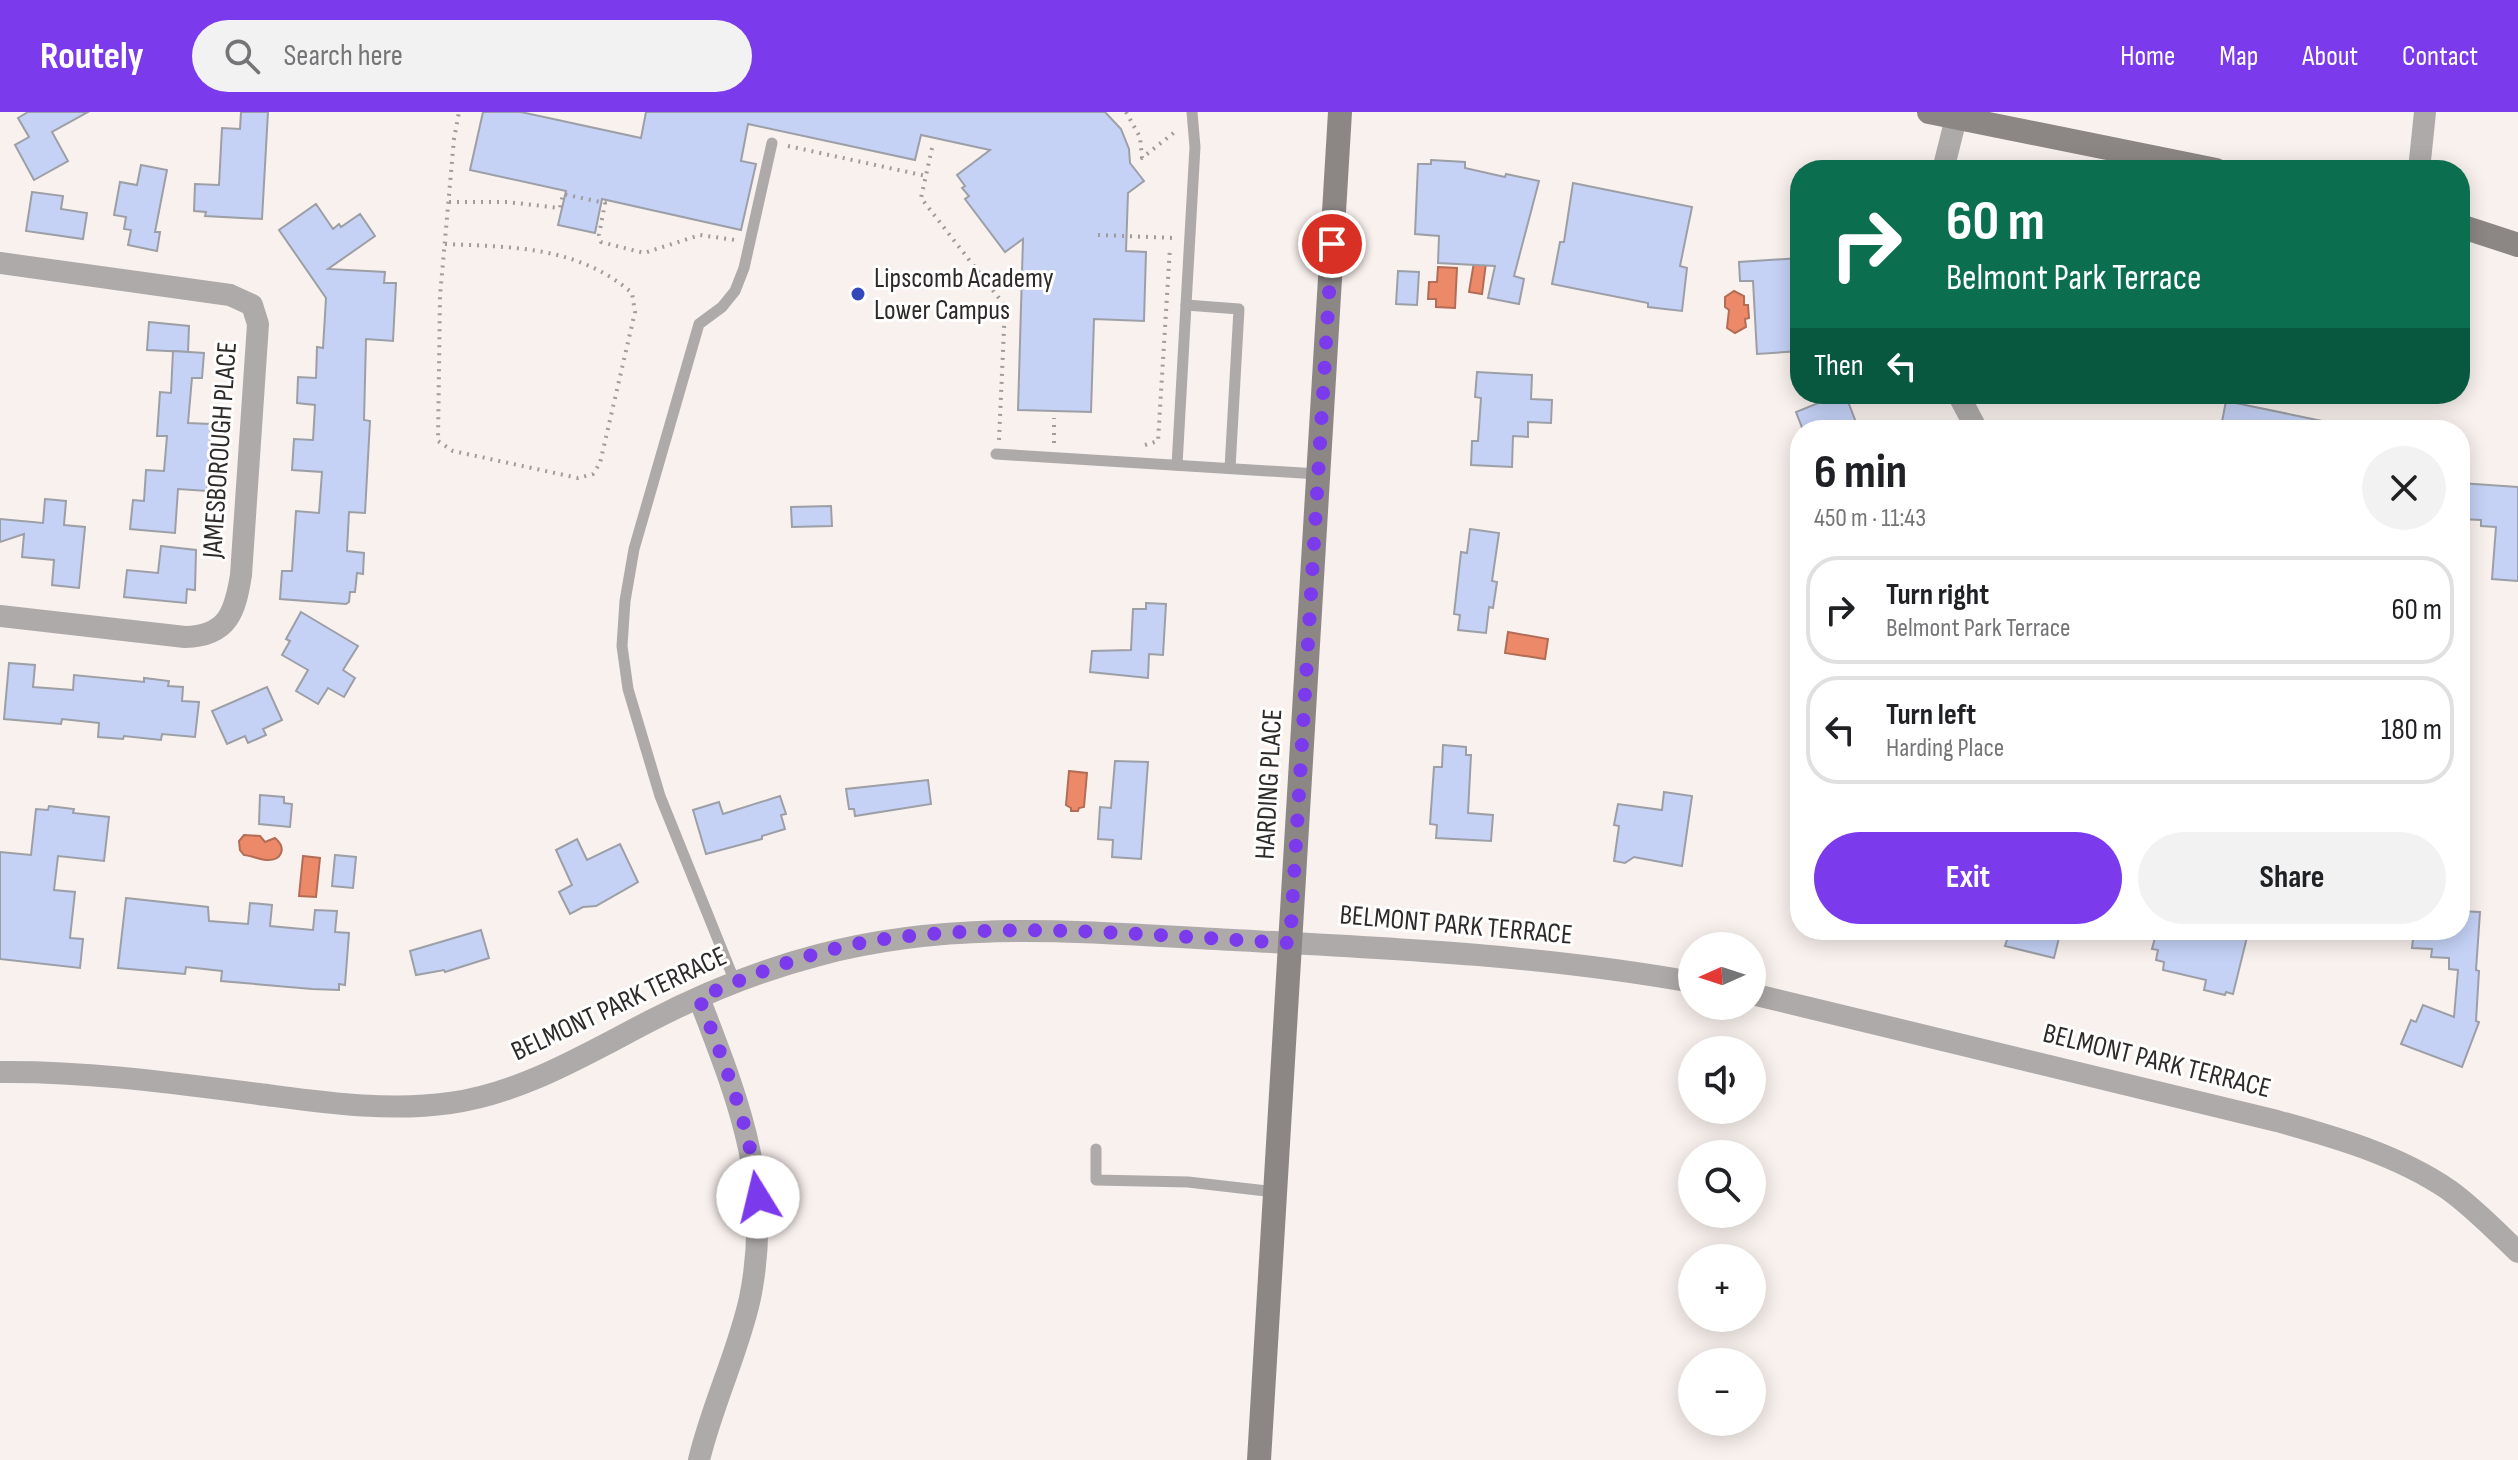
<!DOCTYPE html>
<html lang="en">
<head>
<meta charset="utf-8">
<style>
	:root { --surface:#fff; --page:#f2f2f2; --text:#202124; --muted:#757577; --line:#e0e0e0; --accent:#7c3aed }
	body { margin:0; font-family:"Sofia Sans Condensed",sans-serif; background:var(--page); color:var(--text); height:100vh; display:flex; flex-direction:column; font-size:30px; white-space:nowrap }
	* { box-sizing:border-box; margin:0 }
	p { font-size:26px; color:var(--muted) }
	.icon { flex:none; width:44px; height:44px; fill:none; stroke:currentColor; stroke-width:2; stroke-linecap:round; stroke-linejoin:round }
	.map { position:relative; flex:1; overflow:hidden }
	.drawer { position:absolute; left:1790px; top:308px; width:680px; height:520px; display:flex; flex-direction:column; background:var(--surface); border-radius:32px; box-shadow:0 4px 20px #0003 }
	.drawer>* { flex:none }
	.guide { position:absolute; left:1790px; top:48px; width:680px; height:244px; border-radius:32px; box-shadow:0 4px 20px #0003; background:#0b6e4f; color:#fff; overflow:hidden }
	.needle { width:52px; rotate:267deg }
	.tools { position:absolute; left:1678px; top:820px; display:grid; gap:16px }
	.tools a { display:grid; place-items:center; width:88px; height:88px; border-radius:50%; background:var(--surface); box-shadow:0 4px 20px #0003; font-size:40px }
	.pin { position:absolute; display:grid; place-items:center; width:68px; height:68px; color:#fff; margin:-34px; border:4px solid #fff; border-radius:50%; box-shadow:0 2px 8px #0007 }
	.me { position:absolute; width:88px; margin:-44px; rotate:351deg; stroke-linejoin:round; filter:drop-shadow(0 0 6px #0008) }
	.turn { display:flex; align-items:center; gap:28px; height:168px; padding:0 24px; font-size:36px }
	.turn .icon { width:104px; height:104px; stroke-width:2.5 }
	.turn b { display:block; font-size:56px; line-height:68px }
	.then { display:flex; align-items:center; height:76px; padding:0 24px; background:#0003; gap:16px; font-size:30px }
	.round { display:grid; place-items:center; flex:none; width:84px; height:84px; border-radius:42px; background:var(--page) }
	.overview { display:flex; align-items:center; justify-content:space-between; height:136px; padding:0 24px }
	h1 { font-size:48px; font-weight:700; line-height:60px }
	.action { display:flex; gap:16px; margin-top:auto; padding:16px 24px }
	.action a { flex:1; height:92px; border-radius:48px; background:var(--accent); color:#fff; font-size:32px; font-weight:700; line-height:92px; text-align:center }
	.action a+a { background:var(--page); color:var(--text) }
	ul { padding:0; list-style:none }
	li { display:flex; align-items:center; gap:24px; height:108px; margin:0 16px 12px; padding:0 8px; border:4px solid var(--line); border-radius:32px }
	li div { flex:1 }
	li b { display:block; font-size:30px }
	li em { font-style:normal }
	header { display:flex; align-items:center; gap:48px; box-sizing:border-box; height:112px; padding:0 40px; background:var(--accent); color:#fff }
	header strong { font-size:38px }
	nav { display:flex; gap:44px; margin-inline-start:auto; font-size:28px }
	.search { width:560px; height:72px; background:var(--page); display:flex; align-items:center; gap:20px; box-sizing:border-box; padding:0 28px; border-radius:44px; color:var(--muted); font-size:30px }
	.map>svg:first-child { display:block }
</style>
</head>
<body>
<header>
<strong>Routely</strong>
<div class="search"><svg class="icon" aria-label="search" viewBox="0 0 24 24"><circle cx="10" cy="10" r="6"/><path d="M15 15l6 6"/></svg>Search here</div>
<nav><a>Home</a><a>Map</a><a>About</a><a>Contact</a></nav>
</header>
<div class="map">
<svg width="2518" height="1348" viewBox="0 0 2518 1348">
	<rect width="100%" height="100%" fill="#f9f1ee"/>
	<g fill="#ec8968" stroke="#b36c55" stroke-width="2">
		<polygon points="1474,150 1486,151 1482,182 1469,180"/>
		<polygon points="1438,155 1457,156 1455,196 1436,195 1436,187 1428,187 1429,170 1437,170"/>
		<polygon points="1734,179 1744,184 1744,193 1748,193 1749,206 1745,207 1746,215 1735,221 1727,216 1729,198 1725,195 1725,185"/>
		<polygon points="1508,520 1548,527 1545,547 1505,541"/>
		<polygon points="1069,659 1087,661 1084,695 1079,696 1078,699 1071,699 1071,696 1066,693"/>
		<path d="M244,723L260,724L265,730L275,726C287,736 282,749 266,748C258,747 252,744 244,743L240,738L239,729Z"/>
		<polygon points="303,744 320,746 316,785 299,784"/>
	</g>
	<g fill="#c5d2f6" stroke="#9d9fa6" stroke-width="2">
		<polygon points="28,0 88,0 52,20 68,49 34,68 15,33 29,25 18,6"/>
		<polygon points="241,0 268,0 262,107 205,104 206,100 194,99 195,72 219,73 222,16 240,17"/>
		<polygon points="483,0 521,0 641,26 646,0 1105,0 1121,17 1129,37 1130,51 1144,69 1128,81 1126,139 1146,140 1144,209 1094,207 1091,300 1018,298 1023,127 1005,140 965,87 969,84 962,76 965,74 957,63 990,38 921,23 915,48 748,12 741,49 756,52 741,118 602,87 595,121 558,113 566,79 470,58"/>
		<polygon points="1431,48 1465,50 1465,56 1505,65 1506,62 1539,69 1514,164 1524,167 1519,192 1488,186 1495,154 1438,151 1439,124 1415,122 1418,52 1431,52"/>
		<polygon points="141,53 167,58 155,120 160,120 157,139 128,133 131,118 124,117 126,105 114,103 120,70 137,73"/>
		<polygon points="1573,71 1692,95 1680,154 1687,156 1682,199 1648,195 1648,191 1552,172 1560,130 1564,130"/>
		<polygon points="32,80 63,84 61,97 87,101 83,127 26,119"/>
		<polygon points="316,92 333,117 339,112 341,115 360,102 375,124 328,157 385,160 384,171 396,171 393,229 366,227 364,308 370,309 365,401 349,400 347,439 364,441 363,462 357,461 355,480 350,480 349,490 346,492 280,487 282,459 292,459 296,399 319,401 322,360 292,358 294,327 313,328 315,293 297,291 298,265 316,266 317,235 323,236 326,186 279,118"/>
		<polygon points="1800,146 1800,239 1757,242 1753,169 1740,169 1739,150"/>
		<polygon points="1398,159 1419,160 1417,193 1396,192"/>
		<polygon points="149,210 189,214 188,240 147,238"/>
		<polygon points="173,239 204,241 202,266 192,266 188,311 211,312 207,379 178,377 175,421 130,417 133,388 144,389 146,358 164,359 167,324 157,324 160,280 171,281"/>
		<polygon points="1477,260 1532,263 1531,287 1552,288 1551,311 1528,310 1528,325 1513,324 1512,355 1471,353 1472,329 1478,329 1481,286 1475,285"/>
		<polygon points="1818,282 1845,282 1859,318 1803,318 1796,300 1821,290"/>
		<polygon points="2226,289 2327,310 2326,318 2238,318 2221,315"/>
		<polygon points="2460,371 2518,375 2518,469 2492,467 2496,415 2481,414 2481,408 2460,407"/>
		<polygon points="45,387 66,389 64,413 85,415 79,476 52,473 54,448 22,445 24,422 0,430 0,407 43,411"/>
		<polygon points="831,394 832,414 792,415 791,395"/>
		<polygon points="1470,417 1499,421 1492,469 1497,470 1493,496 1489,495 1486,521 1458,518 1460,503 1454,502 1461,440 1467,441"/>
		<polygon points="161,434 196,438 195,478 187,477 186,491 124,485 127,458 158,461"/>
		<polygon points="1146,491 1166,492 1163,543 1149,542 1148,566 1090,560 1092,539 1131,538 1133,497 1146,497"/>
		<polygon points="301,500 358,534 343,558 355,566 344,585 328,576 318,592 296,579 308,558 282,543 290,529 286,527"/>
		<polygon points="9,551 35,553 33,575 73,578 74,563 144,570 144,566 169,569 168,574 183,575 182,589 199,590 195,625 162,622 161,628 124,624 123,627 98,625 99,611 62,607 61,612 4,607"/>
		<polygon points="267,575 282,608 263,617 266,623 248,631 245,624 227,632 212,599"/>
		<polygon points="1443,633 1466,635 1466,643 1471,643 1468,701 1493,703 1491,729 1436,726 1437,713 1430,712 1434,655 1442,655"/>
		<polygon points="1115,649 1148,650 1141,747 1112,745 1113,728 1098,727 1100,695 1111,696"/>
		<polygon points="928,668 931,692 855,704 854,697 849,697 846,677"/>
		<polygon points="1664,680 1692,684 1682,754 1634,745 1625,751 1614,749 1619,714 1614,713 1618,692 1662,698"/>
		<polygon points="260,683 284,685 284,691 292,692 290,715 259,712"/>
		<polygon points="780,684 786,702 781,703 785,717 762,724 762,727 706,742 693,698 719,690 723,702"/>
		<polygon points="49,694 74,697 73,701 109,705 104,749 58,744 54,778 75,780 70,826 83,827 80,856 0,847 0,740 31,743 36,697 48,698"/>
		<polygon points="577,727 587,748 620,732 638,770 596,794 583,795 570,802 559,780 572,773 556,738"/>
		<polygon points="335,743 356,745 353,776 332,774"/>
		<polygon points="126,786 208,795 209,809 248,812 250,791 272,793 270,814 313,818 315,798 337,799 335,820 349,821 345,873 339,872 339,878 312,877 221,869 222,859 186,855 185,862 118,856"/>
		<polygon points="2460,799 2480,800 2476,858 2479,859 2476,909 2479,910 2462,955 2401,932 2411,908 2416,910 2423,893 2454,905 2458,858 2449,857 2449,846 2431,845 2432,837 2412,836 2414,818 2460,818"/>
		<polygon points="481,818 489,846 445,860 444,858 416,863 410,839"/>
		<polygon points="2010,818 2061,818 2054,846 2005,834"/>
		<polygon points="2157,818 2236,818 2248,821 2233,882 2226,880 2225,883 2204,878 2206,868 2163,858 2164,850 2156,848 2158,838 2152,837"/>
	</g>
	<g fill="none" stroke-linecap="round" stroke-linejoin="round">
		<g stroke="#a19b99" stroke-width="4" stroke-dasharray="2 6" stroke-linecap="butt">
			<polyline points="1126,0 1140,25 1142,46 1176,19"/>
			<polyline points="788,34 926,64"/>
			<polyline points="932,36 921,86 1005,194 999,328"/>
			<polyline points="449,90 507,90 560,96 563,82 605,91 599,123 601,130 644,141 700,123 735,128"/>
			<polyline points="1098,123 1175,126"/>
			<path d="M445,132C512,135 578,134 632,181L635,200L600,351L593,362L578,366L453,339L438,329L440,184L454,27L459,0"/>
			<polyline points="1054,331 1054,306"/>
			<polyline points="1145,333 1158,329 1170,135"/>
		</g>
		<g stroke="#aeaaa9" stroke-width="11">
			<polyline points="1186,193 1195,35 1192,0"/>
			<polyline points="996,342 1318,362"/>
			<polyline points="1177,353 1186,193 1239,197 1230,356"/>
			<polyline points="735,870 660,684 628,577 622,534 625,489 634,437 699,212 722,195 735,179 744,156 772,31"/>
			<polyline points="1096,1037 1096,1068 1188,1070 1275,1080"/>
		</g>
		<g stroke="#aeaaa9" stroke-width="22">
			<polyline points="1943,58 1956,6"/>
			<polyline points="2419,58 2425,0"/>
			<path d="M0,151L230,183L252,193L258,212L241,463C235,500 228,524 185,525L0,504"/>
			<polyline points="1958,282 1977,318"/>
			<path d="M1752,882L2277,1009C2335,1025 2398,1043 2449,1078C2474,1096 2496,1119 2518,1140"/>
			<path d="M0,960C87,959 173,971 259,982C322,990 387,1000 450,991C522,981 586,942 650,909C704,881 761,858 819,843C958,806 1092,821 1234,828C1387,836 1541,843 1692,870"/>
			<path d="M699,1348C712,1293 738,1241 750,1186C773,1072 739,990 699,886"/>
		</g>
		<g stroke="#8c8785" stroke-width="24">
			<polyline points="1929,0 2216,58"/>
			<polyline points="2460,114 2518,133"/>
			<polyline points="1259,1348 1340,0"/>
		</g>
	</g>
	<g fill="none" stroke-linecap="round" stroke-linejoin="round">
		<path stroke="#7c3aed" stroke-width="14" stroke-dasharray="0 25.2" d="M758,1085C751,1016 724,950 699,886C755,861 817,837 878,828C1015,808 1153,824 1290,831L1332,132"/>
	</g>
	<circle fill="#3348ba" stroke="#fff" stroke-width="3" cx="858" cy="182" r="8"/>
	<g text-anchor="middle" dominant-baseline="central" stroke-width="6" stroke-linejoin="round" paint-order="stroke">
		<g font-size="28" fill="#2d2a29" stroke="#fff" text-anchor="start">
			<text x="874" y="166">Lipscomb Academy<tspan x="874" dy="32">Lower Campus</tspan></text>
		</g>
		<g font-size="28" fill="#2d2a29" stroke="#fff">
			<text transform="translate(220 338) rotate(-86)">JAMESBOROUGH PLACE</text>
			<text transform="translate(1269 672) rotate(-87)">HARDING PLACE</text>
			<text transform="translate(1456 813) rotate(5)">BELMONT PARK TERRACE</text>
			<text transform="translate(619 892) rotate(-25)">BELMONT PARK TERRACE</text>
			<text transform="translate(2157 949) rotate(14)">BELMONT PARK TERRACE</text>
		</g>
	</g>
</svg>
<div class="tools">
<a><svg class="needle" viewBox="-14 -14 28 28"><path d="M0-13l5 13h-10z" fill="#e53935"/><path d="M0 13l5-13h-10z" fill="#757577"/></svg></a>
<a><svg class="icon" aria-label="sound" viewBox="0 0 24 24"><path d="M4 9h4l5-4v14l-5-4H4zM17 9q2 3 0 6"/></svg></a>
<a><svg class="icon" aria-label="search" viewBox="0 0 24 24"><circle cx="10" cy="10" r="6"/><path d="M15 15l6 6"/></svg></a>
<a>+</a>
<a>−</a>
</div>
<div class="pin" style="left:1332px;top:132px;background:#d93025"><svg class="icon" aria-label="arrive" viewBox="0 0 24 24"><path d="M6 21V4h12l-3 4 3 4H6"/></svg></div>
<svg class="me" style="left:758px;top:1085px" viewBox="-20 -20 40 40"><circle r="19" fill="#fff"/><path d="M0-13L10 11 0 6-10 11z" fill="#7c3aed"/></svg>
<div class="guide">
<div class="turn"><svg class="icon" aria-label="right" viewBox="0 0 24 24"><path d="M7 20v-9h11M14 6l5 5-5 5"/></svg><div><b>60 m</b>Belmont Park Terrace</div></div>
<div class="then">Then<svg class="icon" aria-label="left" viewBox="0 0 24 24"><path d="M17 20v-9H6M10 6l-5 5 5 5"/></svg></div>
</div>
<section class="drawer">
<div class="overview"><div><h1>6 min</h1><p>450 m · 11:43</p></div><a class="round"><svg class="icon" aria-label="close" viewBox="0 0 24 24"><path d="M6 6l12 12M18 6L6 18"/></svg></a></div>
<ul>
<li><svg class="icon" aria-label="right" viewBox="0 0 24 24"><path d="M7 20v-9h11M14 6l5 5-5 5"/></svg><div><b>Turn right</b><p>Belmont Park Terrace</p></div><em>60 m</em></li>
<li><svg class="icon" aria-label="left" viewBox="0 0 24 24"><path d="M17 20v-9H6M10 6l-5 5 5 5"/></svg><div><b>Turn left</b><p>Harding Place</p></div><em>180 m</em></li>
</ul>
<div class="action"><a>Exit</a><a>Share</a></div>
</section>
</div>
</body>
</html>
